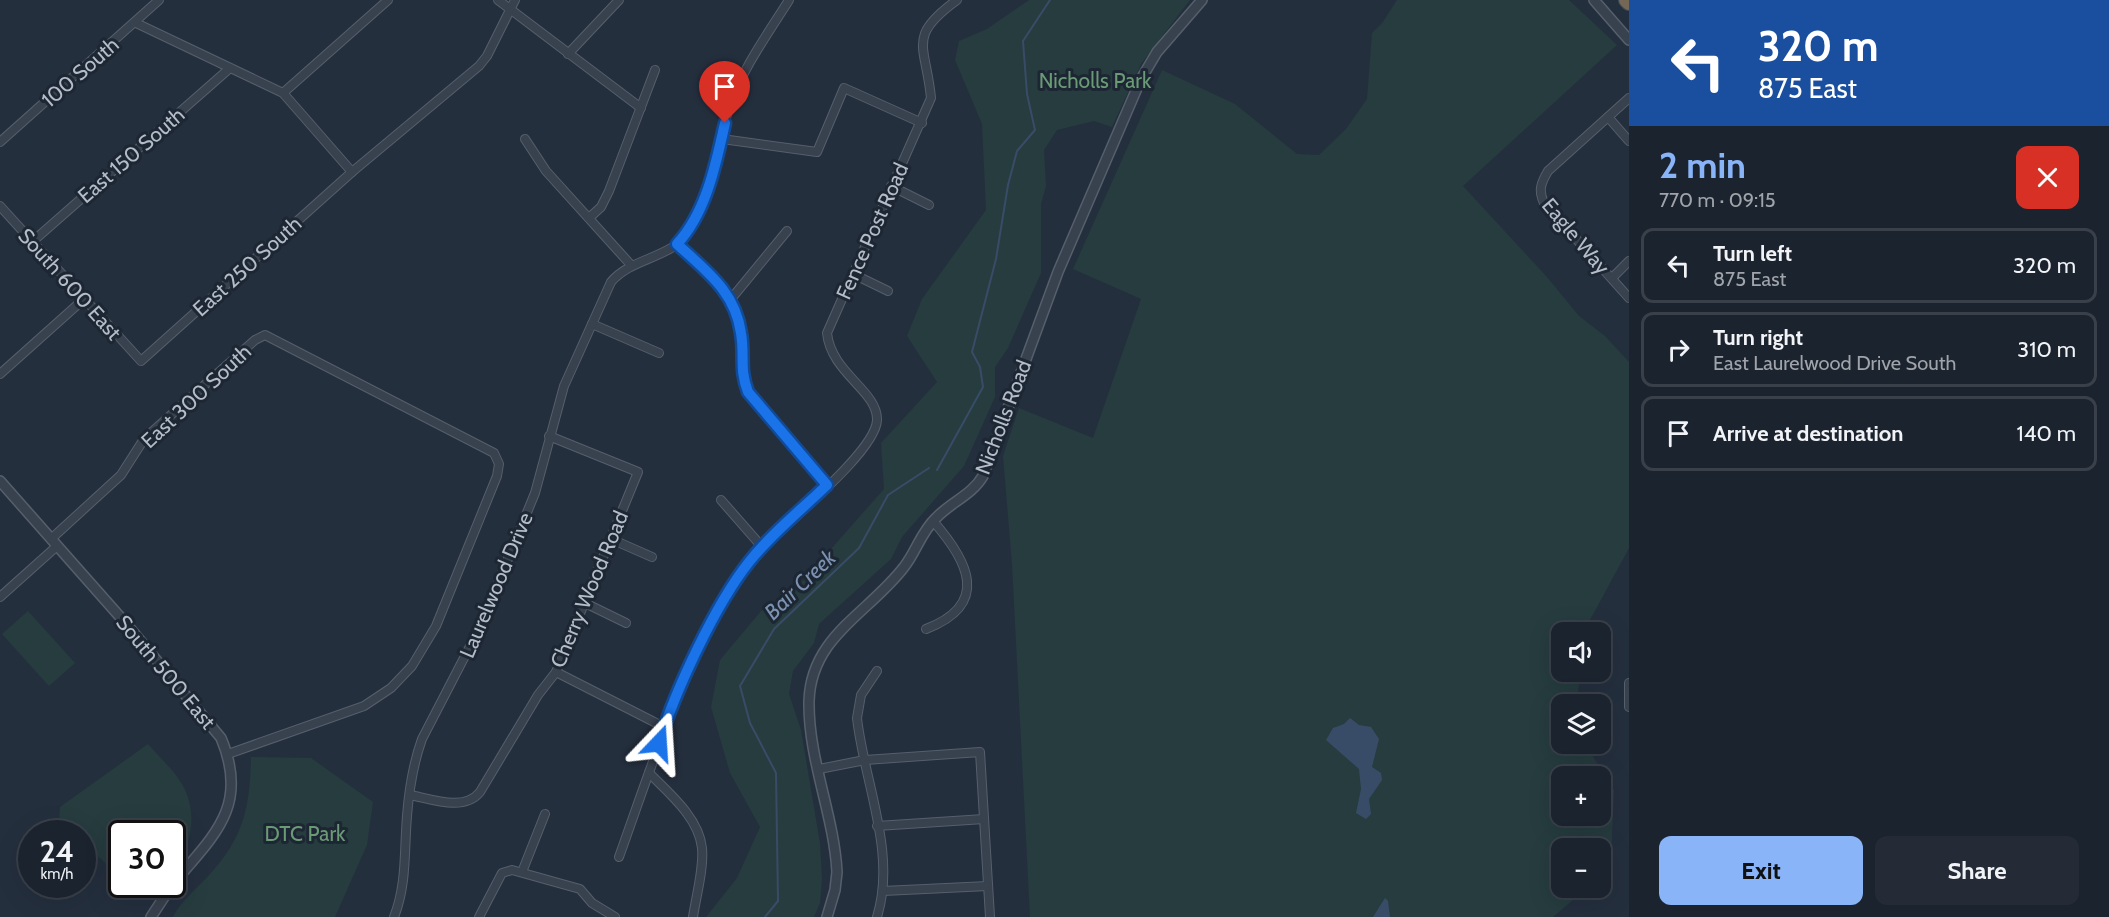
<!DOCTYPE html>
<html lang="en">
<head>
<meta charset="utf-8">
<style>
	:root { --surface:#1b232e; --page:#242b36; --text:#f1f3f6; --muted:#a0a4aa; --line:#39404a; --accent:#8ab4f8 }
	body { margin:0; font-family:Cabin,sans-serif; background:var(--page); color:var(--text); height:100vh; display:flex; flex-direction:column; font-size:22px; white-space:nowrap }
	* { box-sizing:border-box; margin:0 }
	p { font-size:20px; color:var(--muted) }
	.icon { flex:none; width:33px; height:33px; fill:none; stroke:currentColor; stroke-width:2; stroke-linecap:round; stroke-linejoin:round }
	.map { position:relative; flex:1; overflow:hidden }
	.sheet { display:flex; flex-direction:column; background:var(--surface); width:480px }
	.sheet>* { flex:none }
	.hud { background:#1a4fa0; color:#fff; overflow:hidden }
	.controls { position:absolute; left:1551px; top:622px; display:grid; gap:12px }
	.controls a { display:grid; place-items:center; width:60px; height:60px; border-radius:12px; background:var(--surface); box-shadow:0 6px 24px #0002,0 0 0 2px var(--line); font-size:30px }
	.speed { position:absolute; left:18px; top:820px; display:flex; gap:12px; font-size:30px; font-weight:700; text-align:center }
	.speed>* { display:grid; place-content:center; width:78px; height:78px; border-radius:50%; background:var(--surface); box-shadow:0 6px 24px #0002,0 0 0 2px var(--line); line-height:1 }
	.speed small { font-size:15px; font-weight:400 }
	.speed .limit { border:3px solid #111; border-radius:9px; background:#fff; color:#111 }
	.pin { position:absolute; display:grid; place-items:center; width:51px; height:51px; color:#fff; margin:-62px -26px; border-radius:50% 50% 50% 0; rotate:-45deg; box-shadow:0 0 6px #0007 }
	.pin .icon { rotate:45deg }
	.me { position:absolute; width:66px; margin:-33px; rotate:20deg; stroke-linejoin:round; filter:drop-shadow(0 0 4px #0008) }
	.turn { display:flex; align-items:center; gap:21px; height:126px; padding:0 30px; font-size:27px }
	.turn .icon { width:78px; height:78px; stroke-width:2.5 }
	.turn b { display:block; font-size:42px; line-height:51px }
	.round { display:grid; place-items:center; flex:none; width:63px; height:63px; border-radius:12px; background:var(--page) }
	.summary { display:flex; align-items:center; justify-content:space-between; height:102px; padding:0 30px }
	h1 { font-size:36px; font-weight:700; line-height:45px; color:var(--accent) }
	.cta { display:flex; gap:12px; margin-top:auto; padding:12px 30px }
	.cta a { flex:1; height:69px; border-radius:12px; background:var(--accent); color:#111; font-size:24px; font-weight:700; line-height:69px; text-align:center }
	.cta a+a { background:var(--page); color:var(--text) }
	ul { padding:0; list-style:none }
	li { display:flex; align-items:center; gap:18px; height:75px; margin:0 12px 9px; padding:0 18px; border:3px solid var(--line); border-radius:12px }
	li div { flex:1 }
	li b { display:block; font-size:22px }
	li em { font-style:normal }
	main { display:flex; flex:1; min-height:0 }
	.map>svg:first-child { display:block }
</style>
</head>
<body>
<main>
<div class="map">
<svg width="1629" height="917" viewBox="0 0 1629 917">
	<rect width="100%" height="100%" fill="#242f3e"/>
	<g fill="#263c3f" fill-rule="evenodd">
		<polygon points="1029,0 1190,0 1141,64 1112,127 1094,121 1057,130 1044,150 1046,186 1041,204 1041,273 1008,348 995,367 995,397 964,466 902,537 891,559 819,624 814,643 793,671 789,694 801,730 820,843 822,879 820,903 814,917 706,917 737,878 760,827 730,773 711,707 720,660 761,611 800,584 884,489 881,443 937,382 907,336 922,299 986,210 982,124 955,60 959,41 987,29"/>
		<path d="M1397,0H1569L1617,45L1463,186L1547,277L1579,316L1605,336L1629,362V548L1583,633H1562V672H1580L1577,705H1562V744H1585L1614,790L1611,859L1601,876L1600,849H1562V888H1587L1553,917H1030L1012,564L1003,456L1019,408L1093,438L1141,299L1073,269L1162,70L1235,104L1297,154L1319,155L1346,129L1367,99L1372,33L1383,22ZM1562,777H1600V816H1562Z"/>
		<polygon points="28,611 75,663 49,686 2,634"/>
		<path d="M148,744C159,757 173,769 182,784C197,809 194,846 173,867L172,834H122L121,878L83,842L82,834H73L59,821L60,807Z"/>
		<path d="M251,757L311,758L373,802L367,845L335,917H173C181,901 198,887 210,874C244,837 250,806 251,757Z"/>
	</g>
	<g fill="#394c67">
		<polygon points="1350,718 1359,725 1371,727 1379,739 1372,767 1381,773 1382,780 1369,799 1371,814 1366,819 1356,813 1361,789 1359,769 1326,740 1333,728 1344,724"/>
		<polygon points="1385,898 1388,901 1390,917 1373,917"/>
	</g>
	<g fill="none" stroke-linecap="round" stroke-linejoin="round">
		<g stroke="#394c67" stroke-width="2">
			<polyline points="937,470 983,387 980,367 972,352 996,259 1008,185 1017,151 1035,130 1027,94 1023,41 1050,0"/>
			<polyline points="765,917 778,901 776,773 750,723 740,686 774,629 859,548 888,495 929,468"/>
		</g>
		<defs>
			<g id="minor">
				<polyline points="498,0 641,108"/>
				<polyline points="136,23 283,93 352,172"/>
				<polyline points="568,54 619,0"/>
				<polyline points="283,93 388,0"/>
				<path d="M1629,98L1548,171C1541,183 1538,190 1544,203L1629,298"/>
				<polyline points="1608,117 1629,141"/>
				<polyline points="525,139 546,171 631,265"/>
				<polyline points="722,139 817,152 844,88 922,123"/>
				<polyline points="0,142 159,0"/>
				<polyline points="891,186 929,205"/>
				<polyline points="0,206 141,361 352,172 479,66 487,56 515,0"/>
				<polyline points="589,218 601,207 609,191 655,70"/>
				<polyline points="32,242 230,68"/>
				<path d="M677,244C706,271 735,291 741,333C745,356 739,369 748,392L827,485"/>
				<polyline points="853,274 888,291"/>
				<polyline points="1612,278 1629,261"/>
				<polyline points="731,299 787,231"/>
				<polyline points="592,324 659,353"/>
				<polyline points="0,374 85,298"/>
				<polyline points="721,500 763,548"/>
				<polyline points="51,539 121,475 144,439 255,340 265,335 494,453 499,464 497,476 436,626 412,666 391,688 364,706 228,754"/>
				<polyline points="611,539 652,557"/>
				<polyline points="0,597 57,546"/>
				<polyline points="585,603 626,623"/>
				<path d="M926,629C991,604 968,561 933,521"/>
				<polyline points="556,672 664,727"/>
				<polyline points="1629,683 1629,707"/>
				<polyline points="819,769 865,760 980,752 990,917"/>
				<path d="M649,773C669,793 699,818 702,848C704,869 696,896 693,917"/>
				<path d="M410,795C431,799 464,812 480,792L538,695L556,672L638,472L549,436"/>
				<polyline points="877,826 984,819"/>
				<path d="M619,857C647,779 672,700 711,626C723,603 734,579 751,560C776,531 876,453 877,420C878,391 831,373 827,333L931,98C926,45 906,37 957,0"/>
				<polyline points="522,872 545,814"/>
				<polyline points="883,891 988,886"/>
				<path d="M394,917C407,884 404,851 407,816C409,790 413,764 422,739L480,627L535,493L564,386L611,282C632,257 672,259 690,230C713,194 716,148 729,108C742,69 767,35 789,0"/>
				<polyline points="479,917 502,873 512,870 580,889 592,903 615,917"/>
				<path d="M877,917C897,853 864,782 857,718L861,695L877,671"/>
			</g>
			<g id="tertiary">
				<polyline points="1594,0 1629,40"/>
				<path d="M0,481L129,627L221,738C250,807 213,836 172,885"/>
				<polyline points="151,917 172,885"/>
				<path d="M827,917L835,890L837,872C834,815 808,759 809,701C811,636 869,613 904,567C916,552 921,532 936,518C951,502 972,495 983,476L1058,272L1141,79L1157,52L1202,0"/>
			</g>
			<polyline id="motorway" points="1626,0 1629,3"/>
		</defs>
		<use href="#minor" stroke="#565f6c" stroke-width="10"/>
		<use href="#tertiary" stroke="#565f6c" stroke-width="12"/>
		<use href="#motorway" stroke="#434c59" stroke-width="16"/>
		<use href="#minor" stroke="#38414e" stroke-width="8"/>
		<use href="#tertiary" stroke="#38414e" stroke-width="9"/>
		<use href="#motorway" stroke="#746855" stroke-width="14"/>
	</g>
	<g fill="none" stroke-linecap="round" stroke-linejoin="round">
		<defs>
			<path id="route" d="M659,743C675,691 715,605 749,562C771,534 801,510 827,485L748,392C739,369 745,356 741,333C735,291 706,271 677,244C706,213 716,164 725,123"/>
		</defs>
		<use href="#route" stroke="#114b97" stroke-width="15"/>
		<use href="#route" stroke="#1a73e8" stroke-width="10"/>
	</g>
	<g text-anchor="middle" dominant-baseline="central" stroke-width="6" stroke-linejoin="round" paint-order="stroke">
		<g font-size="21" fill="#b4bcc9" stroke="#1d2633">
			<text transform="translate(80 72) rotate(-41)">100 South</text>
			<text transform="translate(131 155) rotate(-41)">East 150 South</text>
			<text transform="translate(872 231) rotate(-66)">Fence Post Road</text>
			<text transform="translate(1576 236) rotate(50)">Eagle Way</text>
			<text transform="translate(247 266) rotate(-42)">East 250 South</text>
			<text transform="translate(70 284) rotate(48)">South 600 East</text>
			<text transform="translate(196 396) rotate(-43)">East 300 South</text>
			<text transform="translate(1003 417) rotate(-69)">Nicholls Road</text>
			<text transform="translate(496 585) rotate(-67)">Laurelwood Drive</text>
			<text transform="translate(589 589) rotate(-67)">Cherry Wood Road</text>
			<text transform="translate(166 672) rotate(50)">South 500 East</text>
		</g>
		<g font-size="21" fill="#6b9a76" stroke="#1d2633">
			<text x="1095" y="80">Nicholls Park</text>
			<text x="305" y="833">DTC Park</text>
		</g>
		<g font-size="22" font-style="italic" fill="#7c92b1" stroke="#1d2633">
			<text transform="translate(800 585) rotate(-44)">Bair Creek</text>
		</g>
	</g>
</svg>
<div class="controls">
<a><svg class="icon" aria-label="sound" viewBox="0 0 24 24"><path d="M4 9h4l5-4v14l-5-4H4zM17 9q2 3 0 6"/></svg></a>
<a><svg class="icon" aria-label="layers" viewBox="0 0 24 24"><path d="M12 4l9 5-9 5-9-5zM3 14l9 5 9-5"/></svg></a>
<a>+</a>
<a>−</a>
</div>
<div class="speed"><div>24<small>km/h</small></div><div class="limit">30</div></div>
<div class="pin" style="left:725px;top:123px;background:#d93025"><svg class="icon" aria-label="arrive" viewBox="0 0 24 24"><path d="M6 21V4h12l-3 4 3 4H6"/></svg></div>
<svg class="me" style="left:659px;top:743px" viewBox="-20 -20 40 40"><path d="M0-17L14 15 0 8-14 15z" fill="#1a73e8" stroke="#fff" stroke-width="4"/></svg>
</div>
<section class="sheet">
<div class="hud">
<div class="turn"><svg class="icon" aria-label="left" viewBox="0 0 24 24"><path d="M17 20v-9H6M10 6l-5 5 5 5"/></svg><div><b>320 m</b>875 East</div></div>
</div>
<div class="summary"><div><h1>2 min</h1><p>770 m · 09:15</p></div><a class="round" style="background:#d93025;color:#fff"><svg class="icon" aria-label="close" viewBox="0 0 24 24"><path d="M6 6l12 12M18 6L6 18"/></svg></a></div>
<ul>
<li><svg class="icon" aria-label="left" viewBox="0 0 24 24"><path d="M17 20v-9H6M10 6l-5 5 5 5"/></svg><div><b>Turn left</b><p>875 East</p></div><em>320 m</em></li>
<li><svg class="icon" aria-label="right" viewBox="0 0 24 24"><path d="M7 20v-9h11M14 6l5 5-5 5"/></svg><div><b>Turn right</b><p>East Laurelwood Drive South</p></div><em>310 m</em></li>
<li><svg class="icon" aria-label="arrive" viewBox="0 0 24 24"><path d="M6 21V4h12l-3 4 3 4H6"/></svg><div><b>Arrive at destination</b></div><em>140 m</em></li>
</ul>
<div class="cta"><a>Exit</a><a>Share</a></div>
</section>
</main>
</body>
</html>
